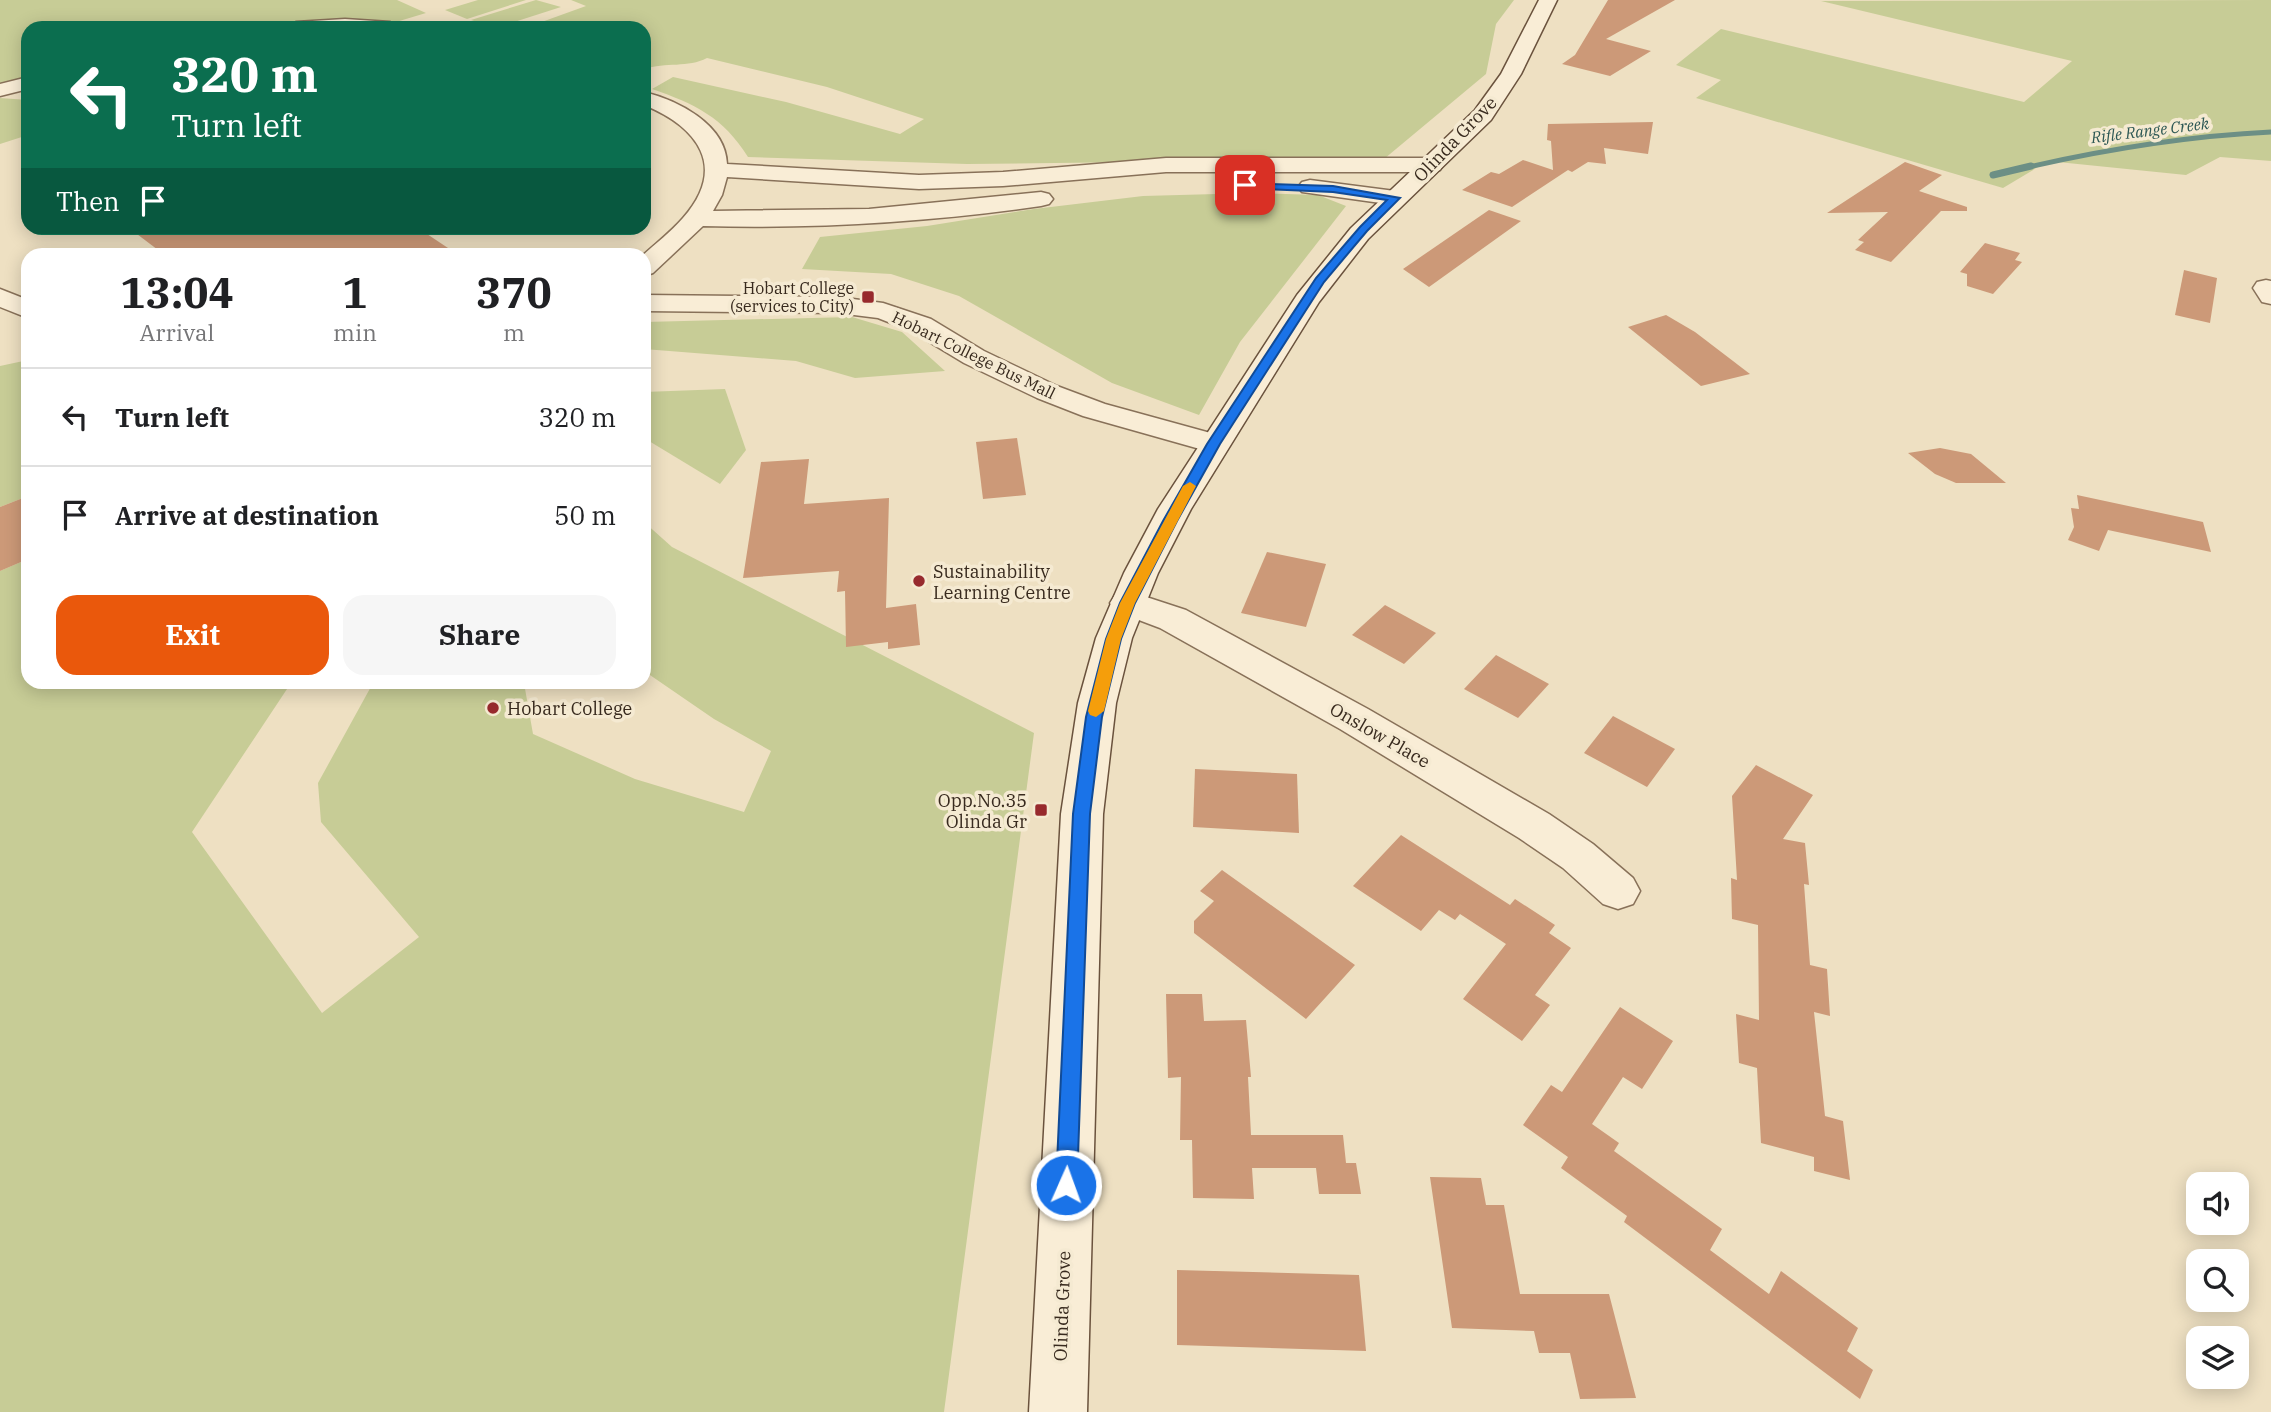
<!DOCTYPE html>
<html lang="en">
<head>
<meta charset="utf-8">
<style>
	:root { --surface:#fff; --page:#f6f6f6; --text:#202124; --muted:#757577; --line:#e0e0e0; --accent:#ea580c }
	body { margin:0; font-family:"IBM Plex Serif",serif; background:var(--page); color:var(--text); height:100vh; display:flex; flex-direction:column; font-size:26px; white-space:nowrap }
	* { box-sizing:border-box; margin:0 }
	p { font-size:23px; color:var(--muted) }
	.icon { flex:none; width:38px; height:38px; fill:none; stroke:currentColor; stroke-width:2; stroke-linecap:round; stroke-linejoin:round }
	.map { position:relative; flex:1; overflow:hidden }
	.details { position:absolute; left:21px; top:248px; width:630px; height:441px; display:flex; flex-direction:column; background:var(--surface); border-radius:21px; box-shadow:0 4px 18px #0003 }
	.details>* { flex:none }
	.guide { position:absolute; left:21px; top:21px; width:630px; height:214px; border-radius:21px; box-shadow:0 4px 18px #0003; background:#0b6e4f; color:#fff; overflow:hidden }
	.fabs { position:absolute; left:2186px; top:1172px; display:grid; gap:14px }
	.fabs a { display:grid; place-items:center; width:63px; height:63px; border-radius:14px; background:var(--surface); box-shadow:0 4px 18px #0003; font-size:35px }
	.pin { position:absolute; display:grid; place-items:center; width:60px; height:60px; color:#fff; margin:-30px; border-radius:14px; box-shadow:0 4px 10px #0006 }
	.me { position:absolute; width:77px; margin:-38px; rotate:2deg; stroke-linejoin:round; filter:drop-shadow(0 0 5px #0008) }
	.turn { display:flex; align-items:center; gap:24px; height:147px; padding:0 35px; font-size:32px }
	.turn .icon { width:91px; height:91px; stroke-width:2.5 }
	.turn b { display:block; font-size:49px; line-height:60px }
	.then { display:flex; align-items:center; height:66px; padding:0 35px; background:#0003; gap:14px; font-size:26px }
	.eta { display:flex; justify-content:space-evenly; align-items:center; height:119px; text-align:center }
	.eta b { font-size:42px; font-weight:800; line-height:49px }
	.action { display:flex; gap:14px; margin-top:auto; padding:14px 35px }
	.action a { flex:1; height:80px; border-radius:21px; background:var(--accent); color:#fff; font-size:28px; font-weight:800; line-height:80px; text-align:center }
	.action a+a { background:var(--page); color:var(--text) }
	ul { padding:0; list-style:none }
	li { display:flex; align-items:center; gap:21px; height:98px; padding:0 35px; border-top:2px solid var(--line) }
	li div { flex:1 }
	li b { display:block; font-size:26px }
	li em { font-style:normal }
	.map>svg:first-child { display:block }
</style>
</head>
<body>
<div class="map">
<svg width="2271" height="1412" viewBox="0 0 2271 1412">
	<rect width="100%" height="100%" fill="#eee0c2"/>
	<g fill="#c7cc96">
		<polygon points="0,0 397,0 426,13 396,22 317,21 270,28 28,28 28,86 0,87"/>
		<polygon points="478,0 526,0 467,19 445,10"/>
		<polygon points="536,0 561,7 496,28 471,20"/>
		<path d="M571,0H1514L1496,24L1486,74L1384,159L967,164L748,157C723,117 695,104 652,89L673,77L786,102L900,134L924,119L827,87L707,58C688,68 666,62 644,69V28H525L586,6Z"/>
		<polygon points="2271,0 2271,161 2220,157 2186,175 2048,161 2003,188 1696,98 1721,80 1676,65 1721,29 2024,102 2072,61 1821,1"/>
		<polygon points="0,98 28,100 28,135 0,144"/>
		<polygon points="1253,193 1318,195 1346,206 1240,342 1199,415 1112,383 959,296 891,274 802,269 820,237 927,226 1034,209 1143,196"/>
		<polygon points="852,317 902,332 945,371 855,378 796,361 644,349 644,322"/>
		<polygon points="28,360 28,496 0,507 0,366"/>
		<polygon points="725,389 746,450 720,484 644,438 644,392"/>
		<polygon points="644,522 672,547 1034,733 944,1412 0,1412 0,571 28,559 28,682 291,683 192,832 322,1013 419,937 321,822 318,783 373,683 524,683 533,734 635,779 744,812 771,751 714,719 647,673 644,668"/>
	</g>
	<g fill="none" stroke-linecap="round" stroke-linejoin="round">
		<path stroke="#6c8f85" stroke-width="5" d="M2024,168C2107,149 2186,136 2271,132"/>
		<polyline stroke="#6c8f85" stroke-width="7" points="1993,175 2031,166"/>
	</g>
	<g fill="#cc9978">
		<polygon points="1608,0 1675,0 1606,39 1651,51 1610,76 1562,64 1575,55"/>
		<polygon points="1653,122 1648,154 1604,148 1606,164 1588,162 1572,172 1568,170 1512,207 1462,190 1491,172 1499,174 1523,160 1553,170 1551,141 1547,140 1548,124"/>
		<polygon points="1905,162 1942,175 1919,191 1967,207 1967,211 1941,211 1891,262 1855,250 1864,242 1858,240 1888,212 1827,213"/>
		<polygon points="1489,210 1521,221 1429,287 1403,269"/>
		<polygon points="129,228 418,228 460,256 166,256"/>
		<polygon points="1985,243 2020,253 2015,260 2022,262 1993,294 1967,286 1967,274 1960,272"/>
		<polygon points="2184,270 2217,278 2210,323 2175,315"/>
		<polygon points="1666,315 1695,332 1750,374 1701,386 1628,327"/>
		<polygon points="1017,438 1026,495 983,499 976,442"/>
		<polygon points="1940,448 1971,454 2006,483 1956,483 1935,474 1908,453"/>
		<polygon points="809,459 804,504 889,498 886,608 916,604 920,645 888,649 888,642 846,647 845,591 837,592 839,571 743,578 761,462"/>
		<polygon points="2077,495 2203,522 2211,552 2108,530 2099,551 2068,540 2074,527 2071,508 2079,509"/>
		<polygon points="28,496 28,559 0,571 0,507"/>
		<polygon points="1267,552 1326,564 1306,627 1241,613"/>
		<polygon points="1385,605 1436,633 1404,664 1352,635"/>
		<polygon points="1496,655 1549,684 1518,718 1464,689"/>
		<polygon points="1613,716 1675,749 1647,787 1584,753"/>
		<polygon points="1756,765 1813,795 1783,839 1805,843 1809,885 1804,884 1810,965 1827,969 1830,1016 1814,1012 1825,1116 1843,1121 1850,1180 1814,1171 1814,1157 1761,1143 1757,1068 1739,1063 1736,1014 1759,1020 1758,925 1732,919 1731,878 1737,880 1732,796"/>
		<polygon points="1195,769 1297,774 1299,833 1193,827"/>
		<polygon points="1401,835 1510,905 1515,899 1555,925 1549,933 1571,948 1535,995 1550,1005 1522,1041 1463,999 1506,944 1460,914 1455,920 1439,910 1421,931 1353,886"/>
		<polygon points="1222,870 1355,965 1306,1019 1194,933 1194,921 1214,901 1200,891"/>
		<polygon points="1166,994 1202,994 1204,1021 1246,1020 1251,1077 1248,1077 1251,1135 1343,1135 1346,1163 1356,1163 1361,1194 1319,1194 1316,1168 1252,1168 1254,1199 1193,1198 1192,1140 1180,1140 1181,1077 1168,1078"/>
		<polygon points="1620,1007 1673,1041 1642,1089 1623,1077 1592,1124 1619,1143 1614,1151 1722,1229 1710,1250 1769,1294 1781,1271 1858,1328 1847,1351 1873,1370 1860,1399 1624,1222 1627,1216 1561,1168 1568,1157 1523,1125 1551,1085 1562,1092"/>
		<polygon points="1430,1177 1481,1178 1486,1205 1504,1205 1520,1294 1609,1294 1636,1398 1580,1399 1570,1353 1539,1353 1534,1331 1452,1328"/>
		<polygon points="1177,1270 1359,1275 1366,1351 1177,1345"/>
	</g>
	<g fill="none" stroke-linecap="round" stroke-linejoin="round">
		<defs>
			<g id="minor">
				<polygon points="345,19 390,22 399,28 287,28 296,22"/>
				<polygon points="28,77 28,89 0,96 0,84"/>
				<path d="M644,92C677,100 726,124 727,164L919,175L1003,172L1166,158H1432L1440,160L1443,165L1440,170L1432,172H1166L1003,186L919,189L727,177L722,195L713,211L869,209L1041,192L1049,194L1053,199L1049,204L1041,206C929,222 817,229 703,226L653,273L644,276L642,256C656,243 671,232 683,218C728,167 698,127 644,105Z"/>
				<polygon points="1310,180 1395,191 1403,193 1407,198 1403,203 1395,205 1302,192 1298,187 1302,182"/>
				<polygon points="2266,280 2271,281 2271,304 2262,302 2253,288 2257,282"/>
				<polygon points="0,289 28,300 28,318 0,307"/>
				<polygon points="644,295 838,297 883,303 931,319 984,351 1057,386 1105,404 1225,437 1229,444 1225,451 1214,453 1083,416 1037,398 964,363 911,331 878,318 838,313 644,311"/>
				<polygon points="1128,591 1186,610 1368,709 1549,814 1593,844 1633,878 1640,891 1633,904 1618,909 1603,904 1563,868 1519,838 1340,729 1160,628 1115,611 1110,603 1115,595"/>
			</g>
			<polygon id="secondary" points="1539,0 1557,0 1521,74 1491,120 1368,239 1319,302 1191,509 1158,573 1132,638 1116,703 1103,814 1087,1412 1029,1412 1061,814 1078,703 1096,638 1124,573 1158,509 1297,295 1351,228 1475,110 1501,74"/>
		</defs>
		<use href="#minor" stroke="#887159" stroke-width="3"/>
		<use href="#secondary" stroke="#6a523d" stroke-width="3"/>
		<use href="#minor" fill="#f9edd6" fill-rule="evenodd"/>
		<use href="#secondary" fill="#f9edd6" fill-rule="evenodd"/>
	</g>
	<polygon fill="#1a73e8" stroke="#114b97" stroke-width="2" points="1242,183 1333,186 1400,198 1367,231 1324,282 1220,444 1177,521 1135,603 1121,639 1102,717 1090,814 1077,1185 1074,1193 1066,1196 1059,1193 1056,1185 1073,814 1086,717 1106,639 1120,603 1163,521 1207,444 1316,278 1360,227 1387,200 1333,192 1245,188 1242,187"/>
	<polygon fill="#f59e0b" points="1190,482 1196,486 1135,603 1121,639 1104,711 1096,717 1090,715 1088,711 1106,639 1120,603 1183,486"/>
	<g fill="#972a2d" stroke="#f5ead2" stroke-width="2.5">
		<rect x="861" y="290" width="14" height="14" rx="3.5"/>
		<circle cx="919" cy="581" r="7"/>
		<circle cx="493" cy="708" r="7"/>
		<rect x="1034" y="803" width="14" height="14" rx="3.5"/>
	</g>
	<g text-anchor="middle" dominant-baseline="central" stroke-width="7" stroke-linejoin="round" paint-order="stroke">
		<g font-size="16" font-style="italic" fill="#2d5754" stroke="#f5ead2">
			<text transform="translate(2150 130) rotate(-7)">Rifle Range Creek</text>
		</g>
		<g font-size="16" fill="#382a1e" stroke="#f5ead2" text-anchor="end">
			<text x="854" y="288">Hobart College<tspan x="854" dy="18">(services to City)</tspan></text>
		</g>
		<g font-size="16" fill="#382a1e" stroke="#f5ead2">
			<text transform="translate(974 355) rotate(26)">Hobart College Bus Mall</text>
		</g>
		<g font-size="18" fill="#382a1e" stroke="#f5ead2">
			<text transform="translate(1455 139) rotate(-46)">Olinda Grove</text>
			<text transform="translate(1380 735) rotate(30)">Onslow Place</text>
			<text transform="translate(1062 1306) rotate(-88)">Olinda Grove</text>
		</g>
		<g font-size="18" fill="#382a1e" stroke="#f5ead2" text-anchor="start">
			<text x="933" y="571">Sustainability<tspan x="933" dy="21">Learning Centre</tspan></text>
			<text x="507" y="708">Hobart College</text>
			<text x="1027" y="800" text-anchor="end">Opp.No.35<tspan x="1027" dy="21">Olinda Gr</tspan></text>
		</g>
	</g>
</svg>
<div class="fabs">
<a><svg class="icon" aria-label="sound" viewBox="0 0 24 24"><path d="M4 9h4l5-4v14l-5-4H4zM17 9q2 3 0 6"/></svg></a>
<a><svg class="icon" aria-label="search" viewBox="0 0 24 24"><circle cx="10" cy="10" r="6"/><path d="M15 15l6 6"/></svg></a>
<a><svg class="icon" aria-label="layers" viewBox="0 0 24 24"><path d="M12 4l9 5-9 5-9-5zM3 14l9 5 9-5"/></svg></a>
</div>
<div class="pin" style="left:1245px;top:185px;background:#d93025"><svg class="icon" aria-label="arrive" viewBox="0 0 24 24"><path d="M6 21V4h12l-3 4 3 4H6"/></svg></div>
<svg class="me" style="left:1066px;top:1185px" viewBox="-20 -20 40 40"><circle r="17" fill="#1a73e8" stroke="#fff" stroke-width="3"/><path d="M0-11L8 9 0 5-8 9z" fill="#fff"/></svg>
<div class="guide">
<div class="turn"><svg class="icon" aria-label="left" viewBox="0 0 24 24"><path d="M17 20v-9H6M10 6l-5 5 5 5"/></svg><div><b>320 m</b>Turn left</div></div>
<div class="then">Then<svg class="icon" aria-label="arrive" viewBox="0 0 24 24"><path d="M6 21V4h12l-3 4 3 4H6"/></svg></div>
</div>
<section class="details">
<div class="eta">
<div><b>13:04</b><p>Arrival</p></div>
<div><b>1</b><p>min</p></div>
<div><b>370</b><p>m</p></div>
</div>
<ul>
<li><svg class="icon" aria-label="left" viewBox="0 0 24 24"><path d="M17 20v-9H6M10 6l-5 5 5 5"/></svg><div><b>Turn left</b></div><em>320 m</em></li>
<li><svg class="icon" aria-label="arrive" viewBox="0 0 24 24"><path d="M6 21V4h12l-3 4 3 4H6"/></svg><div><b>Arrive at destination</b></div><em>50 m</em></li>
</ul>
<div class="action"><a>Exit</a><a>Share</a></div>
</section>
</div>
</body>
</html>
